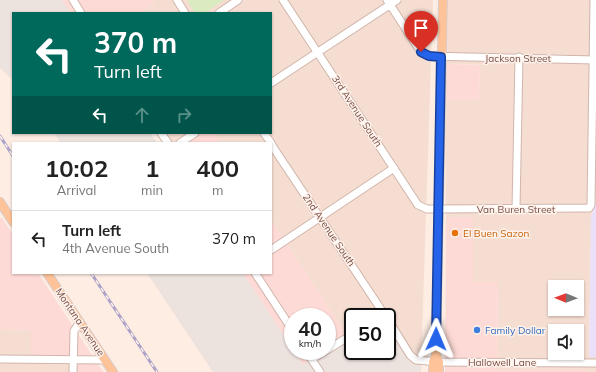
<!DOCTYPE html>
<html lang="en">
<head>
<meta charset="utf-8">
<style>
	:root { --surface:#fff; --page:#f2f2f2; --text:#222; --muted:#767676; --line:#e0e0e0 }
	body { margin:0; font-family:Mulish,sans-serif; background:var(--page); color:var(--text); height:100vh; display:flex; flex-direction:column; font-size:15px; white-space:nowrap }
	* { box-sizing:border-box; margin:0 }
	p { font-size:13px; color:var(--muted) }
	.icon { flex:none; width:22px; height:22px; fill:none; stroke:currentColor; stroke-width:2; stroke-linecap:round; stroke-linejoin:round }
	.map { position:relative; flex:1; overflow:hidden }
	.panel { position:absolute; left:12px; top:142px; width:260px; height:132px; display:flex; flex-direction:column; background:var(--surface); border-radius:0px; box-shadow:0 1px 3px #0004 }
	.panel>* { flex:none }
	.guide { position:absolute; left:12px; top:12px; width:260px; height:122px; border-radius:0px; box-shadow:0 1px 3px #0004; background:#00695c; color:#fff; overflow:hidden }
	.needle { width:26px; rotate:271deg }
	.fabs { position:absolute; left:548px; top:280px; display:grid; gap:8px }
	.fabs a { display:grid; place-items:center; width:36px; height:36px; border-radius:0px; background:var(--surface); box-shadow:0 1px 3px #0004; font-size:20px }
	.speed { position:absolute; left:284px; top:308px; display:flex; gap:8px; font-size:20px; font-weight:700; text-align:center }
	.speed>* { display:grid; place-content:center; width:52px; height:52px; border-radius:50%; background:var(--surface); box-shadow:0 1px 3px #0004; line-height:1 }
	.speed small { font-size:10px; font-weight:400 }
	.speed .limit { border:2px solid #111; border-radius:6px; background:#fff; color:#111 }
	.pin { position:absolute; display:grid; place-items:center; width:34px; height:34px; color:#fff; margin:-41px -17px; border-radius:50% 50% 50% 0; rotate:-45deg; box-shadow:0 0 4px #0007 }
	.pin .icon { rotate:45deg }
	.me { position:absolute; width:44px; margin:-22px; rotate:1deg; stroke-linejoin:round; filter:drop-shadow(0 0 3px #0008) }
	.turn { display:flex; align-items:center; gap:14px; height:84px; padding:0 16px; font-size:18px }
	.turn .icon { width:52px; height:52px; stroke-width:2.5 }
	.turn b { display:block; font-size:28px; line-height:34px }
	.lanes { display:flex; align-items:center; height:38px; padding:0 16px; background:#0003; justify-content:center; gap:20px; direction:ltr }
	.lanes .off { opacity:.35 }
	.eta { display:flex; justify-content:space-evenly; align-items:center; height:68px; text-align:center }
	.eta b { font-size:24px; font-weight:700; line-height:28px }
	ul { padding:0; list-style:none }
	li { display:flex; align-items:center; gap:12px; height:56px; padding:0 16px; border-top:1px solid var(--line) }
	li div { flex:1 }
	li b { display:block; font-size:15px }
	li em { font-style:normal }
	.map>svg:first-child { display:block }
</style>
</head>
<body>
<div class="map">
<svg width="596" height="372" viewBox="0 0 596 372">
	<rect width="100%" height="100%" fill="#fdede3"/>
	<g fill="#f5ddd1" fill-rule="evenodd">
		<polygon points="153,0 433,0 421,366 411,364 387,319 382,317 353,317 353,334 348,337 271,220 271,143 220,143 214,133 271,133 271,13 140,13 155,3"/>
		<path d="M448,0H596V201L591,216L589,357H596V372H586L585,369L497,370L498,283L473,282V217H446L445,100H479L480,65H499L447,64ZM555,287H577V309H555ZM555,331H577V353H555Z"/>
		<polygon points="161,133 195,133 180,143 168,143"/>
		<polygon points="0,329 31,330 73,360 73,372 0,372"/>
	</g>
	<g fill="#fedad6">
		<polygon points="61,0 153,0 155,3 140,13 69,13"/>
		<polygon points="447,64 480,65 479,100 445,100"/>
		<polygon points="195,133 214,133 220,143 180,143"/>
		<polygon points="446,217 473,217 473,282 498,282 497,370 586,369 586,372 445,372"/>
		<polygon points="0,218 2,218 13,235 13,273 38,273 103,372 73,372 73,360 31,360 31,330 0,329"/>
		<polygon points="271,220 348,337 327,350 327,317 293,317 293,349 242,273 271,273"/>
		<polygon points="294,351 325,351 303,365"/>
	</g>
	<g fill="#ece2de">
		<polygon points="0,0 62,0 71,13 13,13 13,80 0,68"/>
		<polygon points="54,133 150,133 157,143 61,143"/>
		<polygon points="147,273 243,273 303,365 353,334 353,351 387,351 387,319 411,364 421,366 421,372 213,372"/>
	</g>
	<polygon fill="#ebe0f9" points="596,201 596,357 589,357 591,216"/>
	<polygon fill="#dbebc1" points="187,0 224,0 205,13 195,13"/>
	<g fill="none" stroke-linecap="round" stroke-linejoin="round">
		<defs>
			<g id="minor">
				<polyline points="73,0 81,13"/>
				<polyline points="177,0 185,13"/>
				<polyline points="283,0 418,205 427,209 438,209 589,208 591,205 594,0"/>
				<polyline points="387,0 421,52 429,56 596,60"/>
				<polyline points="219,13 238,0"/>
				<polyline points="271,83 397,0"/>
				<polyline points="161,133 168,143"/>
				<polyline points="264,133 271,143"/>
				<polyline points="180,143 195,133"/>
				<polyline points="271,144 386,317"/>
				<polyline points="516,209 519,57"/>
				<polyline points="271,250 394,168"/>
				<polyline points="255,273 293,331"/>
				<polyline points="387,318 410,355 416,360 439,362 596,363"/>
				<polyline points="327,350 353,334"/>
				<polyline points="306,351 320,372"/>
				<polyline points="0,359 105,360"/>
				<polyline points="312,359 325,351"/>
				<polyline points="73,372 74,331 80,322"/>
			</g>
			<g id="major">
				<polyline points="0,202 13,222"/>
				<polyline points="47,273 113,372"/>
				<polyline points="433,372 433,362 436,355"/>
				<polyline points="439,372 439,362 436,355 443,0"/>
			</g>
		</defs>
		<use href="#minor" stroke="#d1b5ac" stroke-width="9"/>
		<use href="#major" stroke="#d9cdcc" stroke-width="10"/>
		<use href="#minor" stroke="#fff" stroke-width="7"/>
		<use href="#major" stroke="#fec399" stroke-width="8"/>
		<defs>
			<g id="rail">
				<polyline points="0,136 13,156"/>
				<polyline points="91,273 157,372"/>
			</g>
		</defs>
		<use href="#rail" stroke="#ada1c7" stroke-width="3"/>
		<use href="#rail" stroke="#fff2ea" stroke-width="1.5" stroke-dasharray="4.5" stroke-linecap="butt"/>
	</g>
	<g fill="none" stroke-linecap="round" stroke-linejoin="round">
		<defs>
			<polyline id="route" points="421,52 429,56 441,57 436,339"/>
		</defs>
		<use href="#route" stroke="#184099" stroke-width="10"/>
		<use href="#route" stroke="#2563eb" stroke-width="7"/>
	</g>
	<circle fill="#e8710a" stroke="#fff2ea" stroke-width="1.5" cx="455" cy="233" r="4"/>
	<circle fill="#3f7fe0" stroke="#fff2ea" stroke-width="1.5" cx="477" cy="330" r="4"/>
	<g text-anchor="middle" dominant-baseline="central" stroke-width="3" stroke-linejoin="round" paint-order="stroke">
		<g font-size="10" fill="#764e48" stroke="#fff2ea">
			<text x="518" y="58">Jackson Street</text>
			<text transform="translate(357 111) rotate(57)">3rd Avenue South</text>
			<text x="516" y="209">Van Buren Street</text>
			<text transform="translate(329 230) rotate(56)">2nd Avenue South</text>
			<text transform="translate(80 322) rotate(56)">Montana Avenue</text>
			<text x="502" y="362">Hallowell Lane</text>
		</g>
		<g font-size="10" fill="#c56008" stroke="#fff2ea" text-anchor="start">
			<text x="463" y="233">El Buen Sazon</text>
		</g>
		<g font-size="10" fill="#366cbe" stroke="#fff2ea" text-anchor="start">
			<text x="485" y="330">Family Dollar</text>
		</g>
	</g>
</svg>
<div class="fabs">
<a><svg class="needle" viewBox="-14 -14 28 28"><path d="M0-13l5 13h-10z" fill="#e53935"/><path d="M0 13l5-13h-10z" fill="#767676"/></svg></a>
<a><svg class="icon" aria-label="sound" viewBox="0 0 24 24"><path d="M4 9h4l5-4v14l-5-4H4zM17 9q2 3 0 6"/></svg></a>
</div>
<div class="speed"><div>40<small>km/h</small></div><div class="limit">50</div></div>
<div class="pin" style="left:421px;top:52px;background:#d93025"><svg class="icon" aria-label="arrive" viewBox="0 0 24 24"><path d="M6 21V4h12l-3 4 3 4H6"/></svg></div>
<svg class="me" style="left:436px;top:339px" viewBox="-20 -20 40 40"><path d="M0-17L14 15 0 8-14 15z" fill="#2563eb" stroke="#fff" stroke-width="4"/></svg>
<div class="guide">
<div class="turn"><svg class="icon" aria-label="left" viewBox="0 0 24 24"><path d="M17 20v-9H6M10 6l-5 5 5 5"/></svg><div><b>370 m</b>Turn left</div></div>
<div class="lanes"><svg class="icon" aria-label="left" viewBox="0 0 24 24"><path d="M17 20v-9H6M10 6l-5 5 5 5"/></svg><svg class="icon off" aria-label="ahead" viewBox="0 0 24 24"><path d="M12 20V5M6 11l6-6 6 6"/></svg><svg class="icon off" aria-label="right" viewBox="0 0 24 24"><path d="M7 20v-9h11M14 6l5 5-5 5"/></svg></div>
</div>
<section class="panel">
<div class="eta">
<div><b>10:02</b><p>Arrival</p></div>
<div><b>1</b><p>min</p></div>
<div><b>400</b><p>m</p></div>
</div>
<ul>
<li><svg class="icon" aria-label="left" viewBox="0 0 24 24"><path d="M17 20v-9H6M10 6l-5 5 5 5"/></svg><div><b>Turn left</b><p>4th Avenue South</p></div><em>370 m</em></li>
</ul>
</section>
</div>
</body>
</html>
